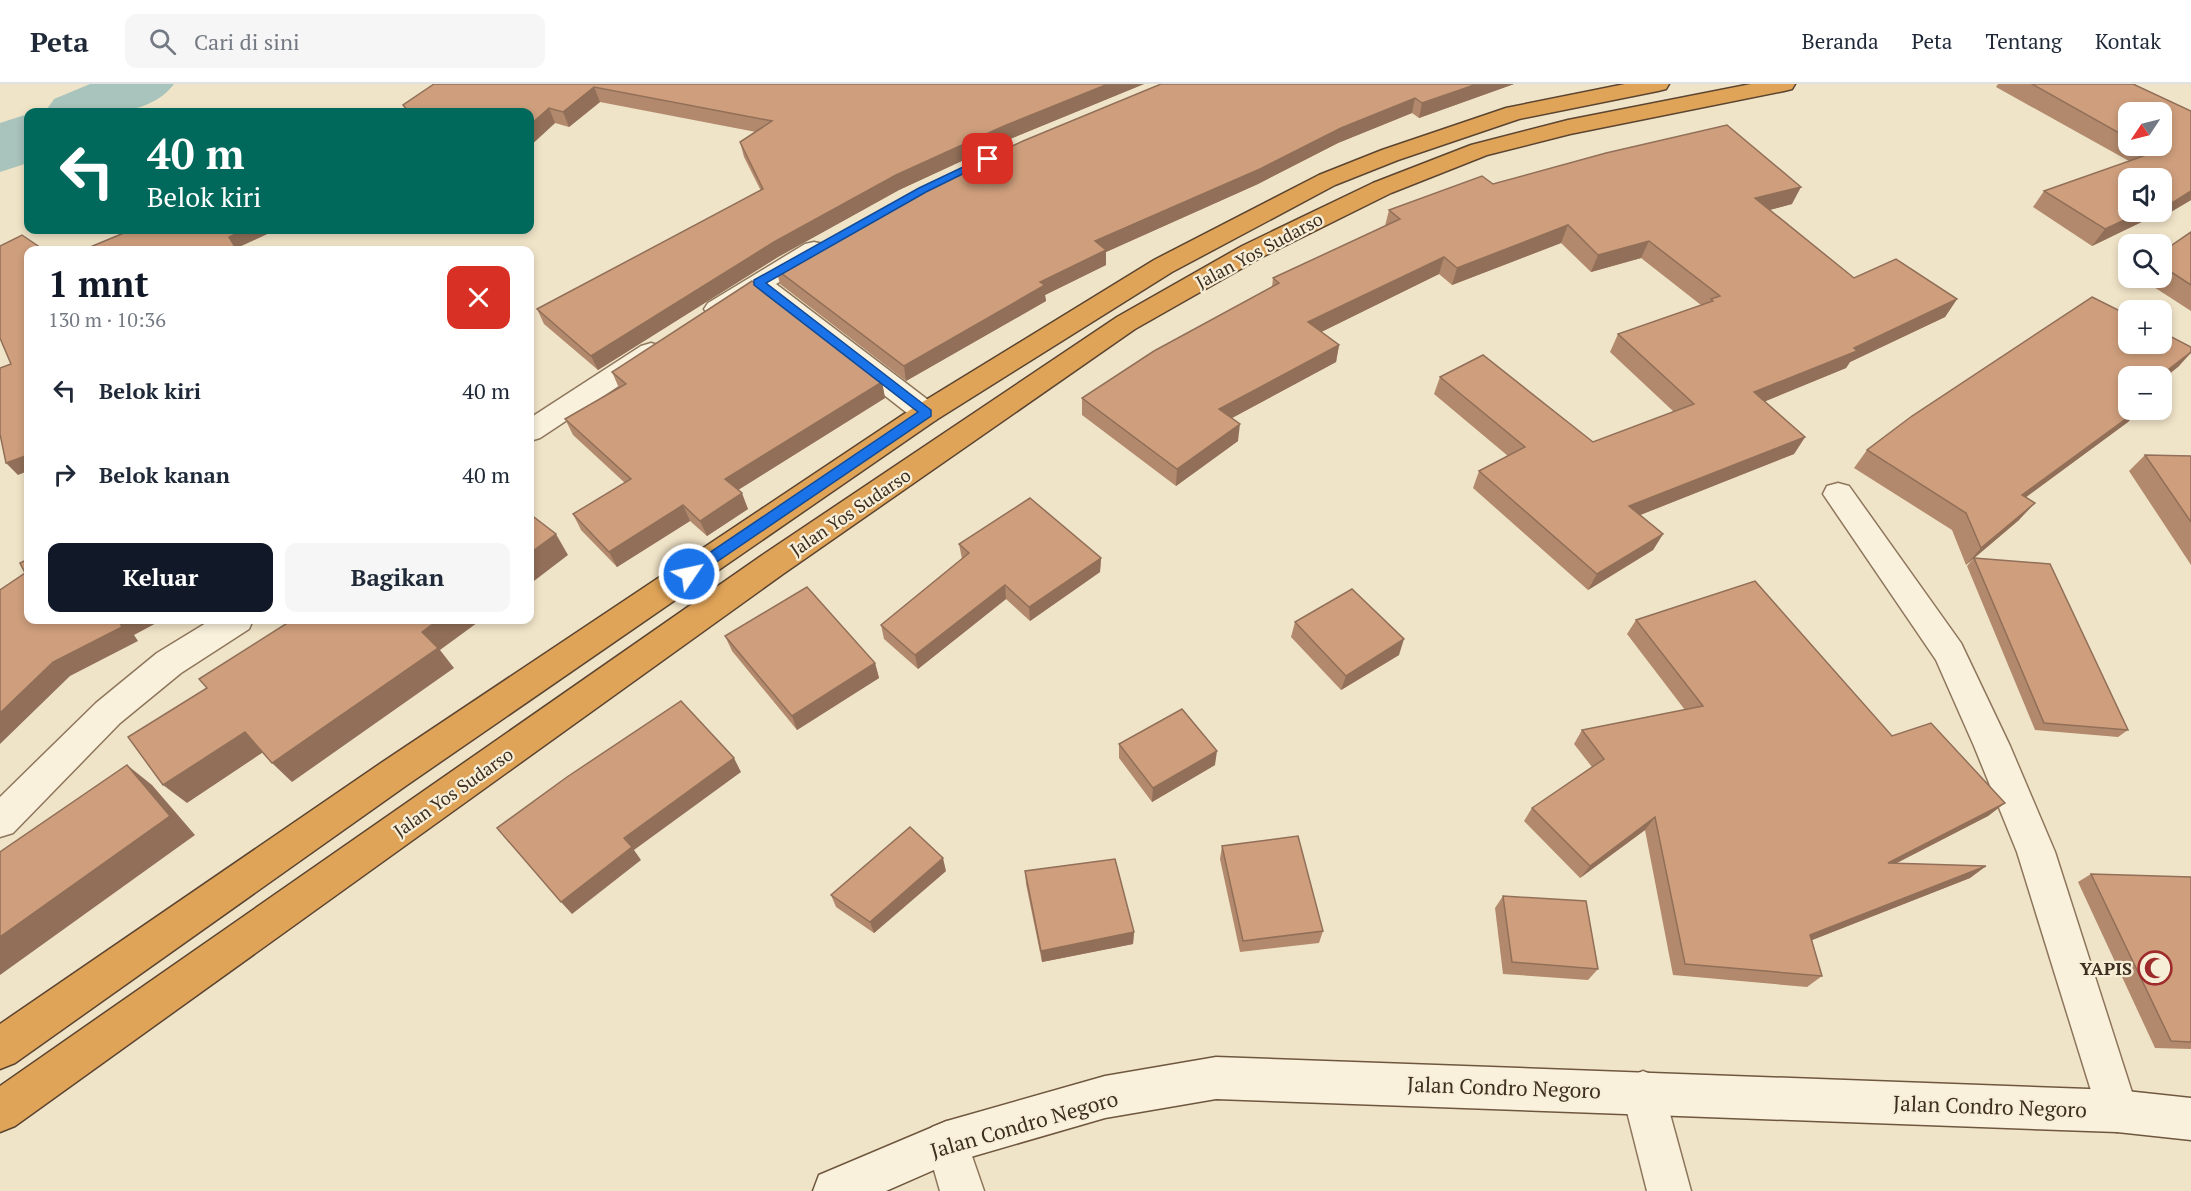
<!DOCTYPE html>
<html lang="id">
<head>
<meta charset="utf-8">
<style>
	:root { --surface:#fff; --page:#f6f6f7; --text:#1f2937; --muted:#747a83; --line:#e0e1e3; --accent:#111827 }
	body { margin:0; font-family:"PT Serif",serif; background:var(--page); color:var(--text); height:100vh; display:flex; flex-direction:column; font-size:22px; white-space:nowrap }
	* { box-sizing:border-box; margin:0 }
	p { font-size:20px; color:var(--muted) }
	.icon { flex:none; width:33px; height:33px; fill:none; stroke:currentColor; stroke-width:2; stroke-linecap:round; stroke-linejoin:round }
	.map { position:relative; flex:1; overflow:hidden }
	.details { position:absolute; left:24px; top:162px; width:510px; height:378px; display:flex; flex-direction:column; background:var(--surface); border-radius:12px; box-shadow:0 3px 9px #0003 }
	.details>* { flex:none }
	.top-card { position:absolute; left:24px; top:24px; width:510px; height:126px; border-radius:12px; box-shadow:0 3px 9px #0003; background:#00695c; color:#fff; overflow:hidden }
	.needle { width:39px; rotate:235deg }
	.fabs { position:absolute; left:2118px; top:18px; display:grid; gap:12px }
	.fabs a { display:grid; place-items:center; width:54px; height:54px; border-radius:12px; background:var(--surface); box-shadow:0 3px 9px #0003; font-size:30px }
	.pin { position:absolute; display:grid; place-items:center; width:51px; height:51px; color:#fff; margin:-26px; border-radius:12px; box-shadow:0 3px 9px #0006 }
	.me { position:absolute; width:66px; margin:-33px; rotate:56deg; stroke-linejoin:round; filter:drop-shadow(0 0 4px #0008) }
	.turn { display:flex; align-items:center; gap:21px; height:126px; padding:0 24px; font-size:27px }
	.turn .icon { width:78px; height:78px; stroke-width:2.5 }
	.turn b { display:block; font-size:42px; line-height:51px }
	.round { display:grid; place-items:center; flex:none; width:63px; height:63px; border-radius:12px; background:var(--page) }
	.headline { display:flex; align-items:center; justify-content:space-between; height:102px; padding:0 24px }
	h1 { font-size:36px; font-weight:800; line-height:45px; color:var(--accent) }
	.primary-button { display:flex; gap:12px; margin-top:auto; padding:12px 24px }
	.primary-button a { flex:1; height:69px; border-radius:12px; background:var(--accent); color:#fff; font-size:24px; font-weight:800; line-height:69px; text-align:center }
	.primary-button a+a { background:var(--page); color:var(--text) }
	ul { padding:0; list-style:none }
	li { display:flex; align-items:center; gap:18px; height:84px; padding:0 24px }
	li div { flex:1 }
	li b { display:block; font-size:22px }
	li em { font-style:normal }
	header { display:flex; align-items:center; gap:36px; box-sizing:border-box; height:84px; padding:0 30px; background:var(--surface); border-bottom:2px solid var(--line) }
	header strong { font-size:28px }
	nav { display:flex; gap:33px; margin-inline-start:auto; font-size:21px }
	.search { width:420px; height:54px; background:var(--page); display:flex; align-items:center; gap:15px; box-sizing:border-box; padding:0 21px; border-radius:12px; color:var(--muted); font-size:22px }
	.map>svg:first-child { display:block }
</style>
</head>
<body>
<header>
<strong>Peta</strong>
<div class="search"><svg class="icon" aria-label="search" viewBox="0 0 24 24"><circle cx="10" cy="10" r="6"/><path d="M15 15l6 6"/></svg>Cari di sini</div>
<nav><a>Beranda</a><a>Peta</a><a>Tentang</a><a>Kontak</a></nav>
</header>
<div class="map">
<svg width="2191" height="1107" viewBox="0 0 2191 1107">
	<rect width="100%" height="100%" fill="#f0e4c8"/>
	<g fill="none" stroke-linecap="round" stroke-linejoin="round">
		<g fill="#a9c4bc" fill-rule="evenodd">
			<path d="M90,0H174C149,35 84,32 45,28L54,15Z"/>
			<polygon points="28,30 28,79 0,88 0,39"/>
		</g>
		<defs>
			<g id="street">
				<path d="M814,158L823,160L827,166L823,172L776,200L936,322L940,329L936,336L926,339L916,336L758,212C742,221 727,236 708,231L704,225L708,219L805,160Z"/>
				<polygon points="651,259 661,262 665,268 661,274 540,354 530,357 530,334 641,262"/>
				<polygon points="1838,399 1849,402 1961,559 2010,662 2055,768 2138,1027 2132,1042 2117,1048 2102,1042 2017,768 1974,662 1936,576 1823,410 1827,402"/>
				<polygon points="211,536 253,536 249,545 181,589 120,639 13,749 0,753 0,713 96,619 157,569"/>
				<polygon points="1643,987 1658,993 1664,1008 1691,1107 1647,1107 1622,1008 1628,993"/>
				<polygon points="947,1037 962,1043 984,1107 940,1107 926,1058 932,1043"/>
			</g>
			<polygon id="secondary" points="1216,973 2117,1006 2191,1014 2191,1056 2117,1048 1216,1015 1105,1034 950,1079 886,1107 813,1107 819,1091 947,1037 1105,992"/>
			<g id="highway">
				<polygon points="1625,0 1669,0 1666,5 1658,7 1519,35 1398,76 1335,101 1172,188 936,336 407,701 15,979 0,985 0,940 381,679 916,322 1154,176 1319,91 1382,66 1506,24"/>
				<polygon points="1751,0 1795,0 1792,5 1784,7 1570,50 1487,71 1391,109 1260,174 1135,245 783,490 15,1042 0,1048 0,1002 761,472 1117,233 1242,162 1373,99 1471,61 1568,36"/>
			</g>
		</defs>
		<use href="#street" stroke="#8d765c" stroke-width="3"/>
		<use href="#secondary" stroke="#6f573f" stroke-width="3"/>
		<use href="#highway" stroke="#5b4430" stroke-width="3"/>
		<use href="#street" fill="#faf1dc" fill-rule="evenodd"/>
		<use href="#secondary" fill="#faf1dc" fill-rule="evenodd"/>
		<use href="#highway" fill="#e0a458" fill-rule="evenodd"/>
	</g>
	<g fill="#b2896c" fill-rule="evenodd">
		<polygon points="434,0 1144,0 1005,57 899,106 778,173 598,286 544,240 537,225 761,107 744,73 740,58 756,48 600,18 569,43 555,39 530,62 530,28 406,28 403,21"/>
		<polygon points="1161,0 1514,0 1419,34 1412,29 1338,59 1258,100 1106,168 1106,181 1045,211 1046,217 906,297 780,200 776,185"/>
		<path d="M1998,0H2136L2135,1L2191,27V116L2159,135L2156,131L2092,162L2033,123L2044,107L2129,77L1996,3ZM2128,28L2162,62H2128ZM2162,94V128H2128Z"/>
		<polygon points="1493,100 1792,120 1769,126 1854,194 1957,215 1945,233 1850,278 1846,284 1765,317 1805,353 1794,370 1640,431 1663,450 1653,466 1588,506 1473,404 1479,387 1508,372 1434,310 1440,293 1593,358 1674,328 1610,268 1618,250 1701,221 1641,174 1591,188 1561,159 1452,201 1439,190 1321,248 1339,261 1336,278 1232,334 1238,357 1176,402 1082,331 1082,314 1272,203 1273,194 1385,142 1389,126"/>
		<polygon points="2191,148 2191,227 2140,194 2162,194 2162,168"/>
		<polygon points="2191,263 2191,269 2178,283 2128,292 2128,338 2026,413 2019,436 1966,481 1952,446 1854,384 1867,366"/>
		<polygon points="612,288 882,298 885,314 738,406 748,425 707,452 690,437 617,483 581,446 573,430 625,399 573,351 565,335 619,304"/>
		<polygon points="2145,371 2191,372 2191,481 2129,387"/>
		<polygon points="959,460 1101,474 1100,488 1030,537 1006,515 918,585 884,555 881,541 962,475"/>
		<polygon points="1974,474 2128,646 2118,653 2035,646 1967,482"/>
		<polygon points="1636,536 1892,652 2005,719 1988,732 1897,779 1986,782 1970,794 1812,856 1822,892 1807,903 1673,891 1645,746 1580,794 1524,737 1532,724 1592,683 1574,660 1582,646 1685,626 1627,550"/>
		<polygon points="1295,538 1399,571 1341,606 1291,553"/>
		<polygon points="725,552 875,579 879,594 797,646 732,567"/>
		<polygon points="1119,660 1215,681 1152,718 1119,674"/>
		<polygon points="1222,762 1323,847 1319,859 1240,868 1220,775"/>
		<polygon points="946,787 874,849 836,823 831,811"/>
		<polygon points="1025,787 1134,848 1133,860 1042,878 1026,800"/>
		<polygon points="2091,790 2191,793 2191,965 2155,964 2078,798"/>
		<polygon points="1503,812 1598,885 1588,896 1503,890 1495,824"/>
	</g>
	<g fill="#916f58">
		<polygon points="1108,0 1144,0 1005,57 899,106 778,173 598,286 591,272 774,158 896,91 1004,42"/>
		<polygon points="1477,0 1514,0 1419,34 1422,19"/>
		<polygon points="594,3 600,18 569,43 563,28"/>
		<polygon points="1415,14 1412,29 1338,59 1258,100 1106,168 1106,181 1045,211 1046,217 906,297 904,282 1040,198 1095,157 1341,44"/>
		<polygon points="549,24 555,39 530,62 530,41"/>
		<polygon points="1801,103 1792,120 1746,132 1755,114"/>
		<polygon points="2191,107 2191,116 2159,135 2172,119"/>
		<polygon points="2170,114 2162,125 2162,118"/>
		<polygon points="2142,128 2159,128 2156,131 2092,162 2105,145"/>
		<polygon points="1568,141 1561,159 1452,201 1457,184"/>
		<polygon points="244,146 276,146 237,164 238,166 237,166 229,153"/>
		<polygon points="1649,157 1641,174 1591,188 1598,171"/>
		<polygon points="1444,173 1439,190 1305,256 1308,238"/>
		<polygon points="1957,215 1945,233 1850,278 1846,284 1744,326 1754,308 1854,264"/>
		<polygon points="1339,261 1336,278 1217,342 1219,325"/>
		<polygon points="2191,268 2178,283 2162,296 2162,292 2160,292"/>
		<polygon points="882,298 885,314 730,411 725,395"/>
		<polygon points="2138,326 2140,326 2128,338 2006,428 2022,411"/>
		<polygon points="1240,340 1238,357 1176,402 1177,385"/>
		<polygon points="1805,353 1794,370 1620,439 1629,422"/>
		<polygon points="28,371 28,387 18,391 6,379"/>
		<polygon points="742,409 748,425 707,452 700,437"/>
		<polygon points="2035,419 2019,436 1966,481 1981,464"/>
		<polygon points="683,421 690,437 617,483 609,468"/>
		<polygon points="556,450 568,471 530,500 530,469"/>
		<polygon points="1663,450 1653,466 1588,506 1597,490"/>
		<polygon points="1101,474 1100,488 1030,537 1029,523"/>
		<polygon points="1005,501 1006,515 918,585 915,571"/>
		<polygon points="119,536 162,536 134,551 138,557 70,592 0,660 0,629 53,578"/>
		<polygon points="438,536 481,536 440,566 454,584 292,698 272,679 422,548"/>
		<polygon points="1404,555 1399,571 1341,606 1346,592"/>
		<polygon points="875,579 879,594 797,646 792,632"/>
		<polygon points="245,648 265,667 187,719 163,701"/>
		<polygon points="1217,667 1215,681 1152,718 1153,704"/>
		<polygon points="734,674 741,688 634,766 641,776 572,830 561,818 624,754"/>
		<polygon points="127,681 152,701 195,751 0,891 0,853"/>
		<polygon points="2005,719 1988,732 1873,791 1888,779"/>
		<polygon points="1655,733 1645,746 1580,794 1590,782"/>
		<polygon points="943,774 946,787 874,849 870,838"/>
		<polygon points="1986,782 1970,794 1797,862 1810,851"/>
		<polygon points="1134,848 1133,860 1042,878 1041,867"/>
	</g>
	<g fill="#cf9f7d" stroke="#916f58" stroke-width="1.5">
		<polygon points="434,0 1108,0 1004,42 896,91 774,158 591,272 537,225 763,105 740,58 772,37 594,3 563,28 549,24 530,41 530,28 409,28 403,21"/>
		<polygon points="1161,0 1477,0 1422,19 1415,14 1341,44 1260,85 1095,157 1106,166 1040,198 1045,201 904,282 776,185 921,104 1023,57"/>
		<polygon points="2032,0 2133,0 2191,27 2191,107 2172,119 2170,114 2162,118 2162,94 2128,94 2128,128 2142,128 2105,145 2044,107 2155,68 2143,62 2162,62 2162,28 2128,28 2128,54"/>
		<polygon points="1727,41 1801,103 1755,114 1854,194 1896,175 1957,215 1854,264 1857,267 1754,308 1805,353 1629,422 1663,450 1597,490 1479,387 1525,363 1440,293 1483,271 1593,358 1694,320 1618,250 1713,217 1711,215 1720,212 1649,157 1598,171 1568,141 1457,184 1444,173 1308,238 1339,261 1219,325 1240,340 1177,385 1082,314 1154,267 1279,199 1273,194 1400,135 1389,126 1482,92 1493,100 1606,69"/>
		<polygon points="131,146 244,146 229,153 237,166 83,166"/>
		<polygon points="2191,148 2191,201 2162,182 2162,168"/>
		<polygon points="22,151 44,166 28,166 28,371 6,379 0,350 0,284 11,280 0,254 0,162"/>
		<polygon points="752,197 882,298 725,395 742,409 700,437 683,421 609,468 573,430 631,395 565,335 626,300 612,288"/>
		<polygon points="2092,213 2128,231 2128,260 2162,260 2162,248 2191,263 2191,268 2160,292 2128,292 2128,326 2138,326 2022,411 2035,419 1981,464 1966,429 1867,366 1912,332"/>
		<polygon points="2145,371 2191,372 2191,438"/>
		<polygon points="1030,414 1101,474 1029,523 1005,501 915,571 881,541 969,469 959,460"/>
		<polygon points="530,430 556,450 530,469"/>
		<polygon points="1974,474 2050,480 2128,646 2044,639"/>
		<polygon points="28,475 28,536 119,536 118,536 122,543 53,578 0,629 0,506 25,489 20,479"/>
		<polygon points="1755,497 1892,652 1931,639 2005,719 1888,779 1986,782 1810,851 1822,892 1685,880 1655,733 1590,782 1532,724 1604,675 1582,646 1703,622 1636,536"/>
		<polygon points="807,503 875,579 792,632 725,552"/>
		<polygon points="1352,505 1404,555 1346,592 1295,538"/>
		<polygon points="292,536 438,536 422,548 438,564 272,679 245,648 163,701 128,653 207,604 199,595"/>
		<polygon points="681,617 734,674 624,754 632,763 561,818 497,744 567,693"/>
		<polygon points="1182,625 1217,667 1153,704 1119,660"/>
		<polygon points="127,681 170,732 0,853 0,768"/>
		<polygon points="910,743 943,774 870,838 831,811"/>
		<polygon points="1298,752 1323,847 1243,857 1222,762"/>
		<polygon points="1115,775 1134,848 1041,867 1025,787"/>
		<polygon points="2091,790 2191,793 2191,958 2171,957"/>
		<polygon points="1503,812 1586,817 1598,885 1512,878"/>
	</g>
	<polygon fill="#1a73e8" stroke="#114b97" stroke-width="1.5" points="984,73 993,75 926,108 766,199 931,326 931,332 693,494 684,494 684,486 918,328 754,201 754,196 919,104"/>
	<defs>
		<symbol id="mosque-ring" viewBox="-11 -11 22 22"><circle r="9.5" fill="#f7eed8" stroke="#9e2a2b" stroke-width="1.5"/><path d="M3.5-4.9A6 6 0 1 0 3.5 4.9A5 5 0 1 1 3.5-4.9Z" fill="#9e2a2b"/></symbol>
	</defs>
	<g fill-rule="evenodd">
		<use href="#mosque-ring" x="2136" y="865" width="38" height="38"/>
	</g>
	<g text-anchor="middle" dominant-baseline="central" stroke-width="4.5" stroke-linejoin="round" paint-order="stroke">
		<g font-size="18" fill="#3d2e20" stroke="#f7eed8">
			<text transform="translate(1259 166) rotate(-28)">Jalan Yos Sudarso</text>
			<text transform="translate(850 428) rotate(-34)">Jalan Yos Sudarso</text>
			<text transform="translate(453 708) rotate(-35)">Jalan Yos Sudarso</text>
		</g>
		<g font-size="18" font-weight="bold" fill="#3d2e20" stroke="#f7eed8" text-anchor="end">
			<text x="2132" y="884">YAPIS</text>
		</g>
		<g font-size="21" fill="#3d2e20" stroke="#f7eed8">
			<text transform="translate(1504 1003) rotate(2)">Jalan Condro Negoro</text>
			<text transform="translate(1990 1022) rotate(2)">Jalan Condro Negoro</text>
			<text transform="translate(1024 1040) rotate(-16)">Jalan Condro Negoro</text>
		</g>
	</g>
</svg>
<div class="fabs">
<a><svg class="needle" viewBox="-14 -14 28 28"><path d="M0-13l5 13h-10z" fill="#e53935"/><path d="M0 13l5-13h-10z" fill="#747a83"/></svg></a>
<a><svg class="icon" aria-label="sound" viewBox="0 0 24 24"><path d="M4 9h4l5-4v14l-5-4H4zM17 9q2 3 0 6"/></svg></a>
<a><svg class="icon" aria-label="search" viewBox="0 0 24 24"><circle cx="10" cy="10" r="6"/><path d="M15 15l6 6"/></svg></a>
<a>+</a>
<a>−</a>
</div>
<div class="pin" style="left:988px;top:75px;background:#d93025"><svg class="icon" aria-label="arrive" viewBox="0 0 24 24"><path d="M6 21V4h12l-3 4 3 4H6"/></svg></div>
<svg class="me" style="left:689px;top:490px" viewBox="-20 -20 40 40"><circle r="17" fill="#1a73e8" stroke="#fff" stroke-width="3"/><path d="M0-11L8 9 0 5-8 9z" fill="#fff"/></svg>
<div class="top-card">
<div class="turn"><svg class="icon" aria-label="left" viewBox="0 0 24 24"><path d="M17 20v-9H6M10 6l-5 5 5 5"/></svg><div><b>40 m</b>Belok kiri</div></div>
</div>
<section class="details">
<div class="headline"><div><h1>1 mnt</h1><p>130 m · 10:36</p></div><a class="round" style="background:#d93025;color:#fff"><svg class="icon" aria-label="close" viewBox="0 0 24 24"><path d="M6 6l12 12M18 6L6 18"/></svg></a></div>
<ul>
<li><svg class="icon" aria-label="left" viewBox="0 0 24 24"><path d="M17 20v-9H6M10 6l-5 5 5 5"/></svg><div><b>Belok kiri</b></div><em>40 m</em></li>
<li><svg class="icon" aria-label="right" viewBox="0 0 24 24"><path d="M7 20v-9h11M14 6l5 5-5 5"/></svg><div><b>Belok kanan</b></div><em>40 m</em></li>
</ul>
<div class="primary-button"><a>Keluar</a><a>Bagikan</a></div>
</section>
</div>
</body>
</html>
